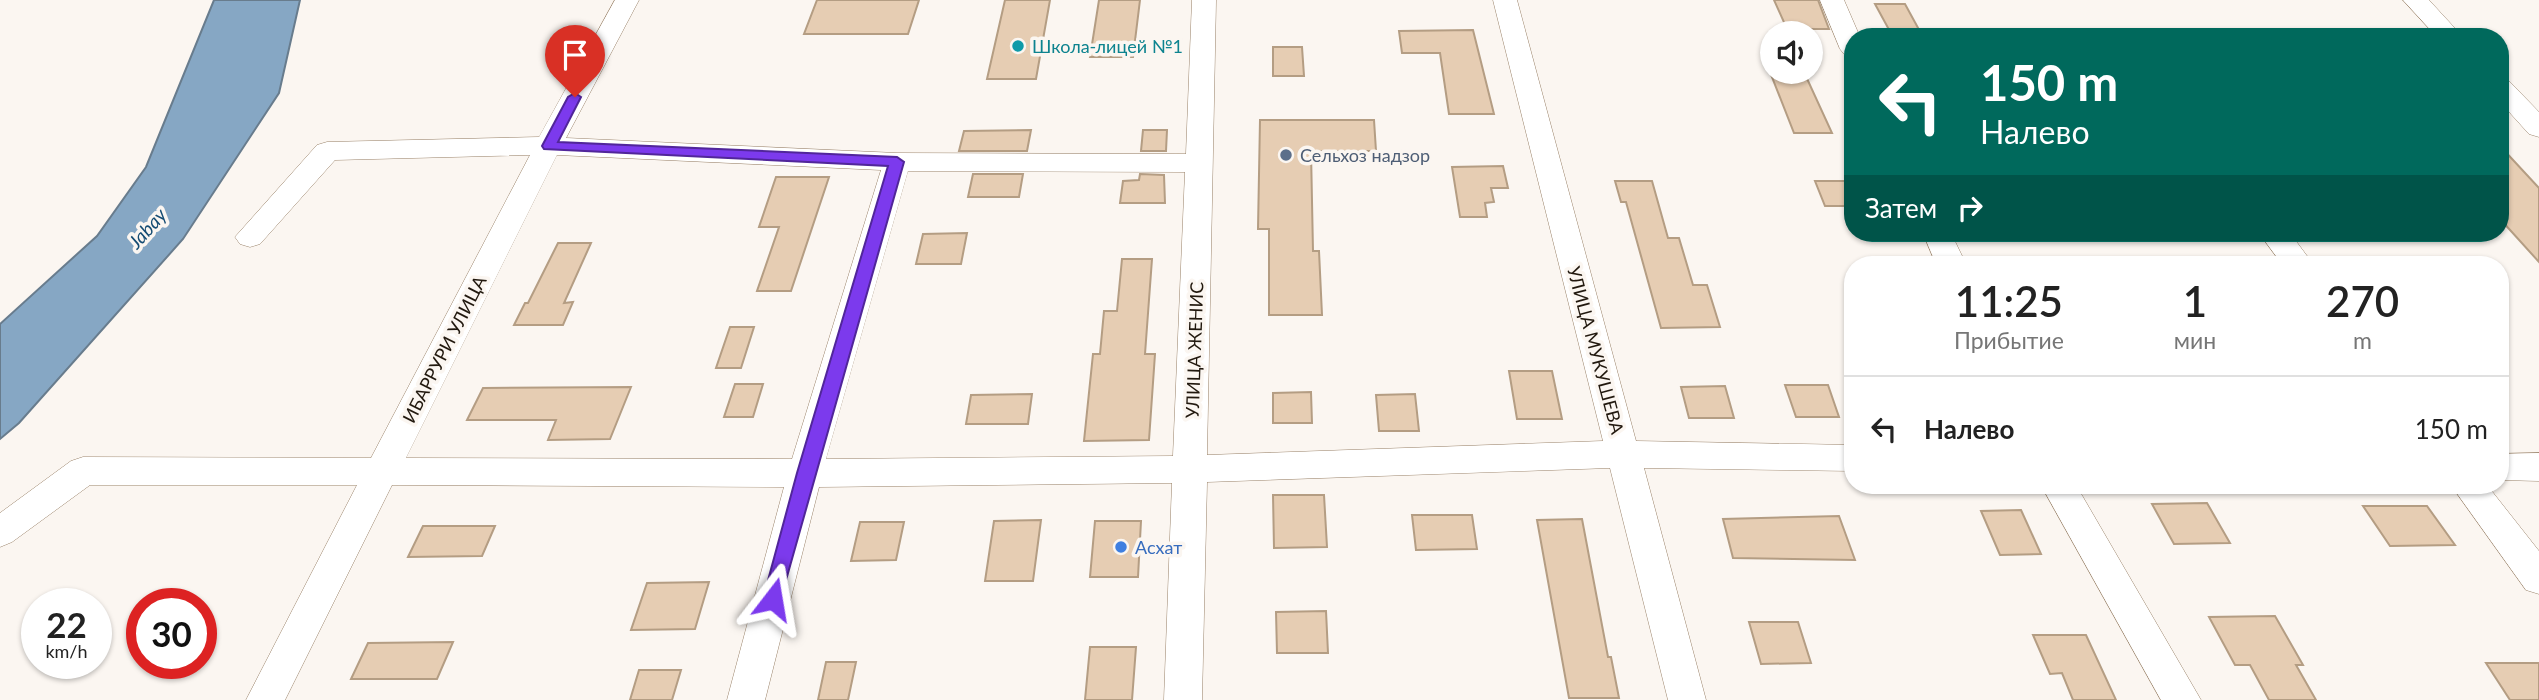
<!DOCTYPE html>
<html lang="ru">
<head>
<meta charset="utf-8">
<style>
	:root { --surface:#fff; --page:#f6f6f6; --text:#222; --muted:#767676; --line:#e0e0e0 }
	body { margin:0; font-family:Lato,sans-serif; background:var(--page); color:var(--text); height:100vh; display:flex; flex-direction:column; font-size:26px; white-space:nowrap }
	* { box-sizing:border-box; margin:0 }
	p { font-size:23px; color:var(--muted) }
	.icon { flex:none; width:38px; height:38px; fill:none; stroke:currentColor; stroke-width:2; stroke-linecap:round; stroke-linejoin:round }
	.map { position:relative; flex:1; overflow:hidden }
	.sheet { position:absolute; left:1844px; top:256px; width:665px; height:238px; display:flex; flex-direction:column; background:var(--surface); border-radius:28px; box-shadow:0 2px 5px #0004 }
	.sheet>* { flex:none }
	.banner { position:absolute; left:1844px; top:28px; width:665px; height:214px; border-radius:28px; box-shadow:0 2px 5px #0004; background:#00695c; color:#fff; overflow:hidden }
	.tools { position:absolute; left:1760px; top:21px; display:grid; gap:14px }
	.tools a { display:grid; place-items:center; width:63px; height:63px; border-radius:50%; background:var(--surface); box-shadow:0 2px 5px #0004; font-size:35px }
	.speed { position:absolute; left:21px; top:588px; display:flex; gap:14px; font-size:35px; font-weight:700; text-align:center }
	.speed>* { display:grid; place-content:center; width:91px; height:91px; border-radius:50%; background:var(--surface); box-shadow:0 2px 5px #0004; line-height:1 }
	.speed small { font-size:18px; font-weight:400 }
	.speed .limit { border:10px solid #d22; background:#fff; color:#111 }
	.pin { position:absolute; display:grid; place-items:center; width:60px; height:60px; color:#fff; margin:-72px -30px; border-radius:50% 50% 50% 0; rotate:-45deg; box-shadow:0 0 7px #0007 }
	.pin .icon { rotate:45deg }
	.me { position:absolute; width:77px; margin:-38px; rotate:14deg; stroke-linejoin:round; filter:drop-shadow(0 0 5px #0008) }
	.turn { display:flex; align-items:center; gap:24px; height:147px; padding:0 21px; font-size:32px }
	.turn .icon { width:91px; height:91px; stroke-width:2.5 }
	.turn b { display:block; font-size:49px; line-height:60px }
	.then { display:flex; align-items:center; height:66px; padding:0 21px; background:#0003; gap:14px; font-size:26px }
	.eta { display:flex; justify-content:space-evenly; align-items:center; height:119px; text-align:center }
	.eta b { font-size:42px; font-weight:600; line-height:49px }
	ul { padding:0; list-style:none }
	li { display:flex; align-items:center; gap:21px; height:105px; padding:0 21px; border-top:2px solid var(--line) }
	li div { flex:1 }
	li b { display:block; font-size:26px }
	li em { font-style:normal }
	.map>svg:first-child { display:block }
</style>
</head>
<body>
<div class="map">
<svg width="2539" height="700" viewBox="0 0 2539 700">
	<rect width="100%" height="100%" fill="#fbf6f1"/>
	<polygon fill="#86a7c4" stroke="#687c8d" stroke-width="2" points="214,0 300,0 279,93 183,239 19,423 0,439 0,324 97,236 146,167"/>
	<g fill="#e6cdb3" stroke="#b49d83" stroke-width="2">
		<polygon points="817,0 919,0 908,34 804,34"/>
		<polygon points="1005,0 1050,0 1036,79 987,79"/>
		<polygon points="1099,0 1140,0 1133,57 1090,57"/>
		<polygon points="1774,0 1818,0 1829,29 1787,29"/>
		<polygon points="1875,4 1905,4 1923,37 1893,37"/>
		<polygon points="1473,30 1494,114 1449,114 1440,53 1402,53 1399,31"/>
		<polygon points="1273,47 1302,47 1304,76 1273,76"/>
		<polygon points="1770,72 1804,72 1832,133 1794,133"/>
		<polygon points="1260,120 1374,120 1376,151 1311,151 1313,251 1319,251 1322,315 1269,315 1269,229 1258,229"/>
		<polygon points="1031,130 1027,151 959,151 964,131"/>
		<polygon points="1143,130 1167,130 1166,151 1141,151"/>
		<polygon points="2501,147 2539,188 2539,262 2501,220"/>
		<polygon points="1503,166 1508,188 1491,188 1494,202 1485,203 1487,217 1460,217 1452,167"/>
		<polygon points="973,174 1023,174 1019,197 968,197"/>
		<polygon points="1140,174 1164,175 1165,203 1120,203 1123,181 1139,180"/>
		<polygon points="776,177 829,177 791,291 757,291 779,227 759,227"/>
		<polygon points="1615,181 1652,181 1668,238 1679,238 1693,285 1707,285 1720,327 1661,328 1626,202 1621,202"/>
		<polygon points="1815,181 1853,181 1853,206 1825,206"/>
		<polygon points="967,233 961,264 916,264 923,234"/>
		<polygon points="558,243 591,243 564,303 573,302 563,325 514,325 525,303 528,303"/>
		<polygon points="1122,259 1152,259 1145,354 1155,354 1149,440 1084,441 1093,354 1100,354 1104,311 1117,311"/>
		<polygon points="730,327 754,327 741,368 716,368"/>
		<polygon points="1509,371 1552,371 1562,419 1517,419"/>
		<polygon points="735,384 763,384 753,417 724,417"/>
		<polygon points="1785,385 1828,385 1839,417 1796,417"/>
		<polygon points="1725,386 1734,418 1689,418 1681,387"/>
		<polygon points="631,387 610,439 548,440 556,420 467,420 483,388"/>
		<polygon points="1311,392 1312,423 1273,423 1273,393"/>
		<polygon points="1032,394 1028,424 966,424 971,395"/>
		<polygon points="1415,394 1419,431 1379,431 1376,395"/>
		<polygon points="1273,495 1324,495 1327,547 1274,548"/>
		<polygon points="2207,503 2230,543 2174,544 2152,504"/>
		<polygon points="2363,506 2427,506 2455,545 2390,546"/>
		<polygon points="2021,510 2041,554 2000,555 1981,511"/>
		<polygon points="1412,515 1472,515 1477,549 1416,550"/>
		<polygon points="1839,516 1855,560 1733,558 1723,519"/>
		<polygon points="1582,519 1608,657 1611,657 1619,698 1569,698 1537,520"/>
		<polygon points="1041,520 1033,581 985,581 994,521"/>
		<polygon points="1095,521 1141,521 1138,577 1090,577"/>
		<polygon points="860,522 904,522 896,560 851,561"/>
		<polygon points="423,526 495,526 482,556 408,557"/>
		<polygon points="709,582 695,629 631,630 647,583"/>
		<polygon points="1326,611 1328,653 1277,653 1276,612"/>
		<polygon points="2275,616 2303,665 2296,665 2316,700 2269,700 2250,665 2235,665 2209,617"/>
		<polygon points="1749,622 1798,622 1811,663 1761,664"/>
		<polygon points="2033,635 2086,635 2116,700 2073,700 2062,673 2050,674"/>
		<polygon points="453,642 437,679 351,679 368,643"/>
		<polygon points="1090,647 1136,647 1132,700 1085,700"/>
		<polygon points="826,662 856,662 848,700 818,700"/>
		<polygon points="2486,663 2539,663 2539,700 2510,700"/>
		<polygon points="639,670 681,670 672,700 630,700"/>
	</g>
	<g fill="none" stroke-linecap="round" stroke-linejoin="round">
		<defs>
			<g id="street">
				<path d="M615,0H639L566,138L897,153L1186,154L1192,0H1216L1207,455L1603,441L1493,0H1517L1636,441L1853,445V471L1644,468L1706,700H1668L1610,468L1207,482L1202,700H1164L1172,483L819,487L765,700H727L784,487L392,485L285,700H246L357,485H90L12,542L0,547V513L71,461L83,457L371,458L530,155L335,160L260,244L250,247L240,244L235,237L317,145L327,142L539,137ZM557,155L881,170L792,459L406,458ZM908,171L1185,172L1173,456L826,459Z"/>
				<polygon points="1820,0 1844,0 1860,37 1853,37 1853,57 1844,54 1840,49"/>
				<polygon points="2403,0 2429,0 2463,37 2437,37"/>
				<polygon points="2501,80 2510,82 2539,112 2539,137 2529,134 2501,103"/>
				<polygon points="1923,233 1951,233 1966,264 1936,264"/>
				<polygon points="2259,233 2290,233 2313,264 2282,264"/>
				<polygon points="2539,453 2539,481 2501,480 2501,454"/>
				<polygon points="2041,485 2076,485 2201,700 2161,700"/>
				<polygon points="2451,485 2487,485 2539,551 2539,594 2526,590"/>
			</g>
		</defs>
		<use href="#street" stroke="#9a836a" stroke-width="1"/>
		<use href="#street" fill="#fff" fill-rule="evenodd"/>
	</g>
	<polygon fill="#7c3aed" stroke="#51269a" stroke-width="2" points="575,93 581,97 558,142 897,157 904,162 779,605 773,607 766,605 763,599 797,473 888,166 544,149 542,146 568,97"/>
	<circle fill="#0f9aa8" stroke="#fbf6f1" stroke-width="2.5" cx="1018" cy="46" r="7"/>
	<circle fill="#5c6f8a" stroke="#fbf6f1" stroke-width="2.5" cx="1286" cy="155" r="7"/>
	<circle fill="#3f7fe0" stroke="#fbf6f1" stroke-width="2.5" cx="1121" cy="547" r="7"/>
	<g text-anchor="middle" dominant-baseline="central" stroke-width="7" stroke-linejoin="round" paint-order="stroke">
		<g font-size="18" fill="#0d838f" stroke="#fbf6f1" text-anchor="start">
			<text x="1032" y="46">Школа-лицей №1</text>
		</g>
		<g font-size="18" fill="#4e5e75" stroke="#fbf6f1" text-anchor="start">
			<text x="1300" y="155">Сельхоз надзор</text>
		</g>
		<g font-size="18" fill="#21180e" stroke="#fbf6f1">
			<text transform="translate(444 349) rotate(-63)">ИБАРРУРИ УЛИЦА</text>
			<text transform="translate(1194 350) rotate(-88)">УЛИЦА ЖЕНИС</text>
			<text transform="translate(1596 350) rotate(75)">УЛИЦА МУКУШЕВА</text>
		</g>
		<g font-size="18" fill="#366cbe" stroke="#fbf6f1" text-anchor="start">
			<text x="1135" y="547">Асхат</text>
		</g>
		<g font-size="19" font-style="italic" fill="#154c73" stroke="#fbf6f1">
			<text transform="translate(147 228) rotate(-48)">Jabay</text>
		</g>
	</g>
</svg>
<div class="tools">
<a><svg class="icon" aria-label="sound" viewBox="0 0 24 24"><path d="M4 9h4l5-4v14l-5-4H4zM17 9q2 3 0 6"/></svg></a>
</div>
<div class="speed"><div>22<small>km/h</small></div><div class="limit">30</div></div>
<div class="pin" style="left:575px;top:97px;background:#d93025"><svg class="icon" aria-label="arrive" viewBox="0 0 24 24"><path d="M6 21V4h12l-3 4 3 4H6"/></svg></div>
<svg class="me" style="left:773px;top:599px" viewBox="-20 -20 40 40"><path d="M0-17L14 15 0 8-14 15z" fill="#7c3aed" stroke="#fff" stroke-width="4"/></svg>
<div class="banner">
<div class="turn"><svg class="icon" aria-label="left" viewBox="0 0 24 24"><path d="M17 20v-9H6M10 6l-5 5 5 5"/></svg><div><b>150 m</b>Налево</div></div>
<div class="then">Затем<svg class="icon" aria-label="right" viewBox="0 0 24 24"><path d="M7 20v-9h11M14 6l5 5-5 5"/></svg></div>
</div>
<section class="sheet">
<div class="eta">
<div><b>11:25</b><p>Прибытие</p></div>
<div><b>1</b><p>мин</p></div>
<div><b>270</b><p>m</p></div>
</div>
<ul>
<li><svg class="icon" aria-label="left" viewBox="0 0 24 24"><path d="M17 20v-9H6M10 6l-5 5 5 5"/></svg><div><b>Налево</b></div><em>150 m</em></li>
</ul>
</section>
</div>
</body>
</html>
